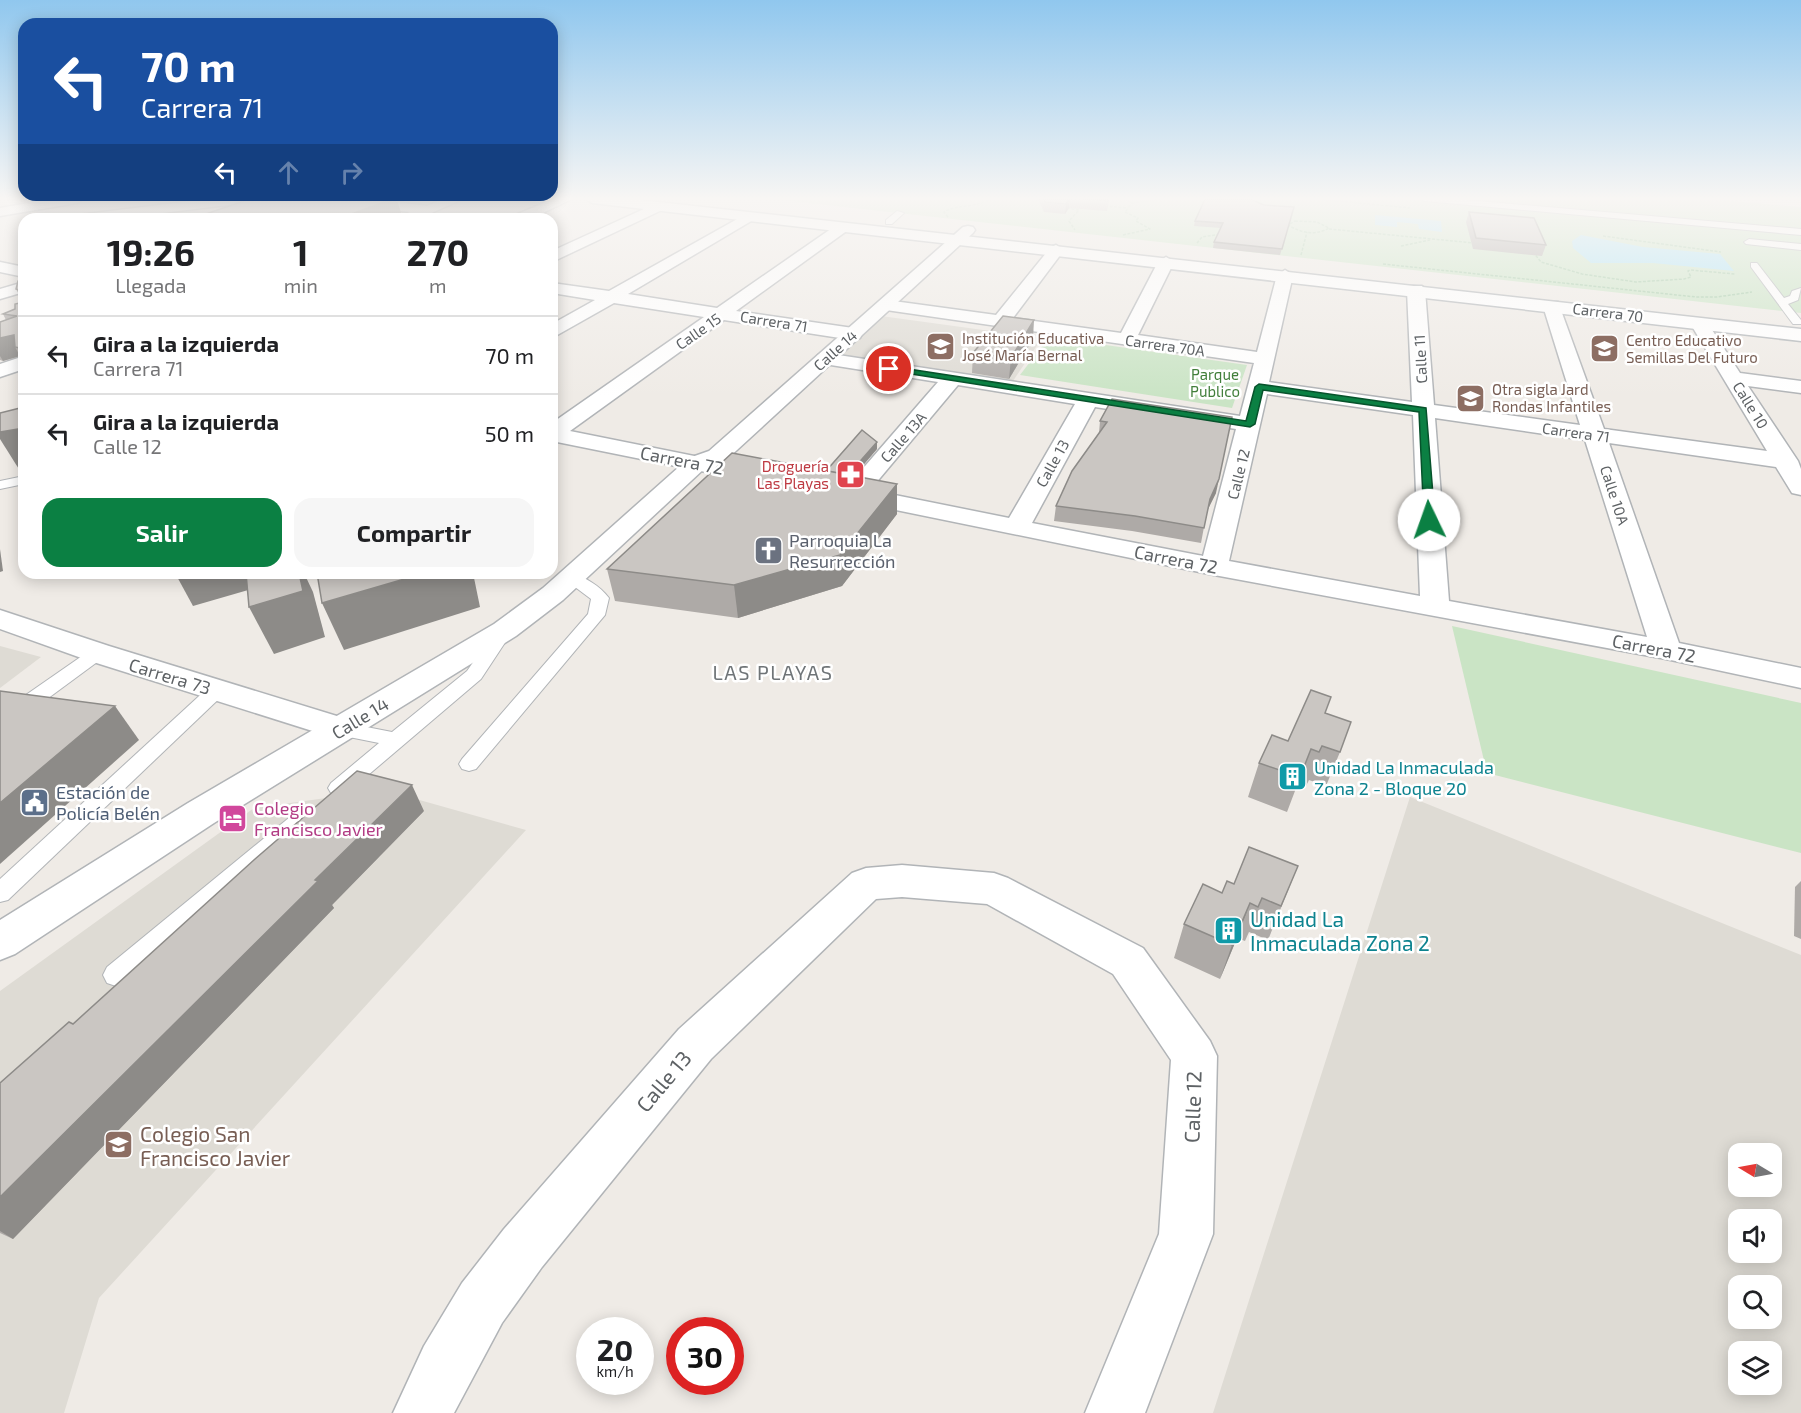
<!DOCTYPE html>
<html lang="es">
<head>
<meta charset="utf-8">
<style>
	:root { --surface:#fff; --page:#f6f6f6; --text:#202124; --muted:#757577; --line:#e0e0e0; --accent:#0b8043 }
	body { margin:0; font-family:"Exo 2",sans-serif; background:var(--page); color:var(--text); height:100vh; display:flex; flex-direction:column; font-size:22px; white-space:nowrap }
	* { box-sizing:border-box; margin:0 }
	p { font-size:20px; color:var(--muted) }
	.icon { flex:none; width:33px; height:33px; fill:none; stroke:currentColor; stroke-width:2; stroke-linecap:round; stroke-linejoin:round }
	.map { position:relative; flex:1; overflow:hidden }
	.drawer { position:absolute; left:18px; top:213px; width:540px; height:366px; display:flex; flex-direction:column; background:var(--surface); border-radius:18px; box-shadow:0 3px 15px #0003 }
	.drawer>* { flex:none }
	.hud { position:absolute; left:18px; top:18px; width:540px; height:183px; border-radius:18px; box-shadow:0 3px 15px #0003; background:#1a4fa0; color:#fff; overflow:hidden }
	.needle { width:39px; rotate:280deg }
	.controls { position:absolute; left:1728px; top:1143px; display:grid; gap:12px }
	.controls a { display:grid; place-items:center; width:54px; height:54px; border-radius:12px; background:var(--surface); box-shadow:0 3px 15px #0003; font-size:30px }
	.speed { position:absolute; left:576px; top:1317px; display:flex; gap:12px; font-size:30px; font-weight:700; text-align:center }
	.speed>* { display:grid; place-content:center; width:78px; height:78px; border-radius:50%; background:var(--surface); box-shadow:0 3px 15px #0003; line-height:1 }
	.speed small { font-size:15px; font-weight:400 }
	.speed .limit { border:9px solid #d22; background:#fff; color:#111 }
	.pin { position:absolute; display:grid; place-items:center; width:51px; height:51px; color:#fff; margin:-26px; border:3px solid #fff; border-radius:50%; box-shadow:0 2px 6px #0007 }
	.me { position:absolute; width:66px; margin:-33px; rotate:357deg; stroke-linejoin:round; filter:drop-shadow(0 0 4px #0008) }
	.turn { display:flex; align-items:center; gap:21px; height:126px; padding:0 24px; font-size:27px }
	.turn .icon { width:78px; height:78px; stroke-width:2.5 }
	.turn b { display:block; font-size:42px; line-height:51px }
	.lanes { display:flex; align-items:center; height:57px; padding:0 24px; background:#0003; justify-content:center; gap:30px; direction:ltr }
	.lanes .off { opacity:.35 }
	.eta { display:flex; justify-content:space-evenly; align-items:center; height:102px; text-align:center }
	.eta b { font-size:36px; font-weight:700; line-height:42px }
	.action { display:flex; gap:12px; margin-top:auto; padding:12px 24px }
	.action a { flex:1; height:69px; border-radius:18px; background:var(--accent); color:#fff; font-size:24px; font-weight:700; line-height:69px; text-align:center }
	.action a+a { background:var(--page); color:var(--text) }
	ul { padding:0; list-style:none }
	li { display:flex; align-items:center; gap:18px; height:78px; padding:0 24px; border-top:2px solid var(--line) }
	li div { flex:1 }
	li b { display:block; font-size:22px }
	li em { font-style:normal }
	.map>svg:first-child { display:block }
</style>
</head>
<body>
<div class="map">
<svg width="1801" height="1413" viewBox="0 0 1801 1413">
	<rect width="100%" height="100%" fill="#efebe6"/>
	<g fill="#dedbd4" fill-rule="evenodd">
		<polygon points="881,316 1042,338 1011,384 835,357"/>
		<polygon points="0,646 41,657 0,688"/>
		<polygon points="384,790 526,830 99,1298 64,1413 0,1413 0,991 254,808"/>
		<path d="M1410,797L1801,955V1413H1213ZM1738,1154H1772V1186H1738ZM1738,1220H1772V1252H1738ZM1738,1286H1772V1318H1738ZM1738,1352H1772V1384H1738Z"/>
	</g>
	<g fill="#cae4c5">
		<polygon points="772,199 1709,199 1801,207 1801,313"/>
		<polygon points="1049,337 1247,365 1232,408 1020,375"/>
		<polygon points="1452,626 1801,703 1801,853 1487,773"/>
	</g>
	<g fill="#ace4f8">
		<polygon points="1375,215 1441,221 1442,232 1419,229 1418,224 1397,222 1397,227 1375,225"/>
		<polygon points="1581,235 1643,247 1720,254 1734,271 1653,263 1591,263 1573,248 1572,241"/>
	</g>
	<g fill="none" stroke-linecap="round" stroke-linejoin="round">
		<defs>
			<g id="service">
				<polygon points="1421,199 1455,199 1801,229 1801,235 1425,201"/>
				<polygon points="897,211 904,213 892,224 886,224 886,220"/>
				<polygon points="1749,239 1801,244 1801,250 1746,244 1744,242"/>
				<polygon points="1751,263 1757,263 1784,298 1790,296 1792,291 1801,288 1798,300 1788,304 1801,320 1801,324 1793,324 1751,267"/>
				<polygon points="24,476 24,484 0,489 0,481"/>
				<path d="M571,573C585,577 600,586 609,598L605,615L476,769L469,771L462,769L459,764L462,759L588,614L591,599L563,578Z"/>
				<polygon points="503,627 509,628 512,632 481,679 347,793 339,796 331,793 328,788 331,783 379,743 334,734 331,729 334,724 341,722 392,732 467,671 497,628"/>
				<polygon points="98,647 104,649 107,653 104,657 24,716 17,717 10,716 7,711 10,706 92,649"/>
				<polygon points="217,684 224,686 227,690 224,694 8,900 0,902 0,879 210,686"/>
				<polygon points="298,815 306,817 309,823 306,829 125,983 116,986 107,983 103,975 107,967 290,817"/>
			</g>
			<g id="minor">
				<polygon points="51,199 84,199 77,203 0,216 0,208"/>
				<polygon points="208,199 251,199 244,203 113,219 71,219 78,215"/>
				<polygon points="329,199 372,199 427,206 443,199 463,199 418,219 402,219 403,215 410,212 336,203"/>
				<polygon points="553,199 572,199 530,219 511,219 513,216"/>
				<polygon points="657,203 664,207 662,210 552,262 552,251"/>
				<polygon points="748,213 755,217 753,220 628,294 717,308 838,224 843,223 850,227 848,230 736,311 853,328 860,330 862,334 860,338 853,340 724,320 570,431 769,471 772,476 769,481 760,483 552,441 552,423 704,317 614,303 552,338 552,324 595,300 552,293 552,283 609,291"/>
				<path d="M1056,245L1064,250L1013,318L1121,333L1158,262L1166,257L1174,262L1138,335L1257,352L1277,275L1285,270L1293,275L1269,382L1412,402L1407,290L1410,286H1422L1425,290L1434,405L1580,425L1543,306L1546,302H1558L1604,429L1767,451L1690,323L1693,319H1705L1740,373L1801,381V393L1748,386L1798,461L1801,469V495L1792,493L1776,467L1609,443L1679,643L1801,668V688L1666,659L1214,575L842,499L839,494L842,489L846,488L938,382L818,363L815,359L818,355L825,353L1240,416L1254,363L886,310L880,309L877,305L880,301L886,300L996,315L1051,247ZM958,385L1075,404L1009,518L870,490ZM1267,394L1413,415L1420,596L1229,561ZM1095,407L1236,429L1203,556L1032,523ZM1435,418L1585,440L1647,637L1449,601Z"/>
				<polygon points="0,262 24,267 24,277 0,272"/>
				<polygon points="24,282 24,292 0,299 0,289"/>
				<polygon points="24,356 24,369 0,377 0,364"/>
				<polygon points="0,610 109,646 353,721 358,729 353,737 341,740 87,660 0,629"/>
				<polygon points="902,865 994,873 1008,878 1143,948 1210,1041 1217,1056 1213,1234 1145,1413 1085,1413 1159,1234 1171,1060 1113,974 987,904 902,897 876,899 711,1059 542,1267 502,1323 454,1413 393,1413 424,1346 462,1283 504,1229 679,1029 852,873 866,868"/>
			</g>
			<polygon id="tertiary" points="968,226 973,227 975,230 973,233 725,461 705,468 563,600 516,636 214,823 15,954 0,960 0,920 188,803 494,624 543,588 689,458 709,451 963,227"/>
			<polygon id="secondary" points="585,199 631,199 1801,329 1801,341 592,203"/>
		</defs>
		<use href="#service" stroke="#b1b4b7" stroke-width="2"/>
		<use href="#minor" stroke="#b1b4b7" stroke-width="3"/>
		<use href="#tertiary" stroke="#b1b4b7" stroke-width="3"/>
		<use href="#secondary" stroke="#b2b6b9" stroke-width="3"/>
		<g stroke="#a2caa6" stroke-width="1.5" stroke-dasharray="3 1.5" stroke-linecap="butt">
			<polyline points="1032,199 1043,200"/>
			<polyline points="1318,199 1410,208"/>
			<polyline points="1132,203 1161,199"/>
			<polyline points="1105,206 1128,208"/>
			<polyline points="1067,208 1079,210 1069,221 1075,230"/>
			<path d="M948,217L944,212C958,204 975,208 989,199"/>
			<path d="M1295,221L1317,222L1329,228C1315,236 1301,233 1288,225Z"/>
			<polyline points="1329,229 1474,243"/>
			<polyline points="1123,235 1150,229 1136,221 1138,218 1125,212 1132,203 1125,199"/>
			<polyline points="1603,236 1721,252"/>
			<polyline points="1197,243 1202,237 1221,234"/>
			<polyline points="1401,246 1430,240"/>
			<polyline points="1533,252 1541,262 1582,274 1636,282 1684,279 1691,277 1688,271 1690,270 1735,274"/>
			<polyline points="1301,255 1307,232"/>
			<polyline points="1383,264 1696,297 1717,297 1752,292"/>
		</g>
		<use href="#service" fill="#fff" fill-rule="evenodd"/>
		<use href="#minor" fill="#fff" fill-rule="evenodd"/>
		<use href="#tertiary" fill="#fff" fill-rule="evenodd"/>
		<use href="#secondary" fill="#fff" fill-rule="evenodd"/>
	</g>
	<g fill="#aeaaa7">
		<polygon points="1038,199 1106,199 1109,201 1107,211 1069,208 1065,214 1044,212"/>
		<polygon points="1264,205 1294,207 1280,255 1213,248 1214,242 1221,228 1194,226 1195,221"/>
		<polygon points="1469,212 1546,245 1542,256 1473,249 1466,222"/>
		<polygon points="24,281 24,363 20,356 3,361 0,360 0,322 6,320 3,314 15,309 23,302 16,289"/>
		<polygon points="1033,339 1009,379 972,373 973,353"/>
		<polygon points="1112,399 1216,493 1207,511 1201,543 1132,531 1054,521 1056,506 1099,433 1100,421"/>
		<polygon points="877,449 854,476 897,484 897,514 842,586 738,618 615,601 607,569 826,471"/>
		<polygon points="1325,713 1340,752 1326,786 1309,780 1306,786 1298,783 1287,812 1248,797 1259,763"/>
		<polygon points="424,811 332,905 334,908 13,1239 0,1233 0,1083 73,1024"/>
		<polygon points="1298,866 1268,940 1249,932 1245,941 1237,938 1220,979 1174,958 1184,924 1234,884"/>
		<polygon points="1801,881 1801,939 1794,936 1795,887"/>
	</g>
	<g fill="#8d8b88">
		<polygon points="20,199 43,199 21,202"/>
		<polygon points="392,199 397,199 401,213 386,219 338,219"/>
		<polygon points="1069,199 1070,199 1069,208 1065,214 1066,204"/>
		<polygon points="1034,320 1033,339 1009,379 1011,358"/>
		<polygon points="14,335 15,347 20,356 3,361 0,356 0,338"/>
		<polygon points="24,428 24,474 22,474 0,439 0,432"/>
		<polygon points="877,442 877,449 847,484 847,476"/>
		<polygon points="1219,479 1216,493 1206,513 1210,499"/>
		<polygon points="897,484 897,514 842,586 738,618 734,585"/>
		<polygon points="0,549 3,571 0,572"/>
		<polygon points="175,573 260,573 265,585 193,606"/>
		<polygon points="299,573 304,573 313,592 325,637 274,654 249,607"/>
		<polygon points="425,573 473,573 480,607 344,650 322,603"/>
		<polygon points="115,706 139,740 0,864 0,803"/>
		<polygon points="412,785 424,811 332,905 334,908 13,1239 0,1231 0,1197 315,880"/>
		<polygon points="1250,903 1237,938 1220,979 1232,945"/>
	</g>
	<g fill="#cac6c2" stroke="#8d8b88" stroke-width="1.5">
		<polygon points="250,199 392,199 338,219 191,219"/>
		<polygon points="1044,199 1069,199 1066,204 1045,202"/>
		<polygon points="1085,199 1106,199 1109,201"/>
		<polygon points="1205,199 1250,199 1264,205 1294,207 1282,249 1214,242 1223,223 1195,221"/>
		<polygon points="1469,212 1534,218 1546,245 1476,238"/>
		<polygon points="18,281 24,281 24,292 16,289"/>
		<polygon points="24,302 24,349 15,347 14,335 0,338 0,322 17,316 3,314 15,309 15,304"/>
		<polygon points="1003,316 1034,320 1011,358 973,353"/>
		<polygon points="1112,399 1232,417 1219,479 1210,499 1204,528 1135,516 1056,506 1072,471 1107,422 1100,421"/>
		<polygon points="24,407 24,428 0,432 0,413"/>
		<polygon points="862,430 877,442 848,475 826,471"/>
		<polygon points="732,453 897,484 840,555 734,585 607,569"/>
		<polygon points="246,573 299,573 303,591 249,607"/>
		<polygon points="317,573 425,573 322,603"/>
		<polygon points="1311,690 1331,697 1325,713 1351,722 1340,752 1322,746 1319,752 1311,749 1300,777 1259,763 1272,735 1288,741"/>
		<polygon points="0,691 115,706 0,803"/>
		<polygon points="357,771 412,785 315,880 318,881 0,1197 0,1083 69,1022 73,1024 255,859"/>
		<polygon points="1249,847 1298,866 1281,906 1262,898 1258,907 1250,903 1232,945 1184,924 1203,884 1222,893 1227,881 1234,884"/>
	</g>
	<linearGradient id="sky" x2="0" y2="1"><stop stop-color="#90c7ee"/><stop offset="0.5" stop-color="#f8f6f4"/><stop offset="1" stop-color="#f8f6f4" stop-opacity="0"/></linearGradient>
	<rect width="1801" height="397" fill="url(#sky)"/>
	<polygon fill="#0b8043" stroke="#07532c" stroke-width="1.5" points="889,366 1246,421 1255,387 1259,384 1426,408 1435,520 1429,523 1424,520 1419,412 1263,390 1255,424 1250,427 886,370 885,369"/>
	<defs>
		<symbol id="school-square" viewBox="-11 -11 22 22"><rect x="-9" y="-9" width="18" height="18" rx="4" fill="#8d6e63" stroke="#fff"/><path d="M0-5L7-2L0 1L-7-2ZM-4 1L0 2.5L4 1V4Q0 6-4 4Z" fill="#fff"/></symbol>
		<symbol id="pharmacy-square" viewBox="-11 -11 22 22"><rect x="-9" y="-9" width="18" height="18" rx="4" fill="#e0444e" stroke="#fff"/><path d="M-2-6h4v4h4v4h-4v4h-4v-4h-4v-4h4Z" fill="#fff"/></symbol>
		<symbol id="church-square" viewBox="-11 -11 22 22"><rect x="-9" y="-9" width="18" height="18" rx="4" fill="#6b7280" stroke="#fff"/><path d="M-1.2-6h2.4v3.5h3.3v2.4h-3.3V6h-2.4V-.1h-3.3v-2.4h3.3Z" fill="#fff"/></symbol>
		<symbol id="building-square" viewBox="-11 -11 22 22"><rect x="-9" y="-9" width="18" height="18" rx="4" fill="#0f9aa8" stroke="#fff"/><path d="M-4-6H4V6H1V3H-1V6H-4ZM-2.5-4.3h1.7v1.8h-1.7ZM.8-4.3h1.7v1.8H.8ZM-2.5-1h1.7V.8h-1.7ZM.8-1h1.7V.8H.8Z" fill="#fff"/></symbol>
		<symbol id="civic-square" viewBox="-11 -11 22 22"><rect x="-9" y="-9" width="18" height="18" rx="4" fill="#5c6f8a" stroke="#fff"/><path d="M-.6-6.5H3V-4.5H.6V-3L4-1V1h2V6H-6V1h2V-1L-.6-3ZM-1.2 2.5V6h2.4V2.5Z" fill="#fff"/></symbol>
		<symbol id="hotel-square" viewBox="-11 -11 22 22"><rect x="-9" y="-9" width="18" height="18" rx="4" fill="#d1479c" stroke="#fff"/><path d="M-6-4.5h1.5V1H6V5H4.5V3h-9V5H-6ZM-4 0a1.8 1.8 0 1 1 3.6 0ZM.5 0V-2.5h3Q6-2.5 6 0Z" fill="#fff"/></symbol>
	</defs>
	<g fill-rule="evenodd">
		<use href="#school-square" x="924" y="330" width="33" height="33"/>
		<use href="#school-square" x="1588" y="332" width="33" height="33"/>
		<use href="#school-square" x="1454" y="382" width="33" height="33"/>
		<use href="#pharmacy-square" x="834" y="458" width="33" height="33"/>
		<use href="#church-square" x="752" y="534" width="33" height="33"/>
		<use href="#building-square" x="1276" y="760" width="33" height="33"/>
		<use href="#civic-square" x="18" y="786" width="33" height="33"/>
		<use href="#hotel-square" x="216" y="802" width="33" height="33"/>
		<use href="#building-square" x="1212" y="914" width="33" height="33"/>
		<use href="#school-square" x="102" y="1128" width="33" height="33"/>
	</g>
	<g text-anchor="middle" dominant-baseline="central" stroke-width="5" stroke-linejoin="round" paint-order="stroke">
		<g font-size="15" fill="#5e6265" stroke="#fff">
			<text transform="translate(1608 312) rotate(7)">Carrera 70</text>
			<text transform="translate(774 321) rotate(9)">Carrera 71</text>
			<text transform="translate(698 331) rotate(-35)">Calle 15</text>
			<text transform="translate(1165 345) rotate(8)">Carrera 70A</text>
			<text transform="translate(835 350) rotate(-42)">Calle 14</text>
			<text transform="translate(1420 359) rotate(-93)">Calle 11</text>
			<text transform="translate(1751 405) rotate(58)">Calle 10</text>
			<text transform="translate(1576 432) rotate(8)">Carrera 71</text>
			<text transform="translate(903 437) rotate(-49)">Calle 13A</text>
			<text transform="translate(1052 463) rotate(-61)">Calle 13</text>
			<text transform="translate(1238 474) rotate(-76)">Calle 12</text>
			<text transform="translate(1615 495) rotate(72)">Calle 10A</text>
		</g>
		<g font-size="15" fill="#785e54" stroke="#fff" text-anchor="start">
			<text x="962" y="338">Institución Educativa<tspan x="962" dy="17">José María Bernal</tspan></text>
			<text x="1626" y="340">Centro Educativo<tspan x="1626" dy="17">Semillas Del Futuro</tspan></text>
			<text x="1492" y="389">Otra sigla Jard<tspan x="1492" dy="17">Rondas Infantiles</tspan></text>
		</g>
		<g font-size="15" fill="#427f3b" stroke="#fff">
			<text x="1215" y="374">Parque<tspan x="1215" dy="17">Publico</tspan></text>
		</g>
		<g font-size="15" fill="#be3a42" stroke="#fff" text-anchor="end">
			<text x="829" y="466">Droguería<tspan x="829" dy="17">Las Playas</tspan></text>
		</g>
		<g font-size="18" fill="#5e6265" stroke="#fff">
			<text transform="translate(682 460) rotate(11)">Carrera 72</text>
			<text transform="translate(1176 559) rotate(11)">Carrera 72</text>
			<text transform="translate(1654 648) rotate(11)">Carrera 72</text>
			<text transform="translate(170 676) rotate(17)">Carrera 73</text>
			<text transform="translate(360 718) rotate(-31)">Calle 14</text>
		</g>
		<g font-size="18" fill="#5b616d" stroke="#fff" text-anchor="start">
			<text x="789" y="540">Parroquia La<tspan x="789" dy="21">Resurrección</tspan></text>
		</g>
		<g font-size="18" fill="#0d838f" stroke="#fff" text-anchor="start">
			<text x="1314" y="767">Unidad La Inmaculada<tspan x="1314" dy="21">Zona 2 - Bloque 20</tspan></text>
		</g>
		<g font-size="18" fill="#4e5e75" stroke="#fff" text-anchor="start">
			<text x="56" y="792">Estación de<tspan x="56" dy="21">Policía Belén</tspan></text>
		</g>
		<g font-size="18" fill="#b23c85" stroke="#fff" text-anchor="start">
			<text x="254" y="808">Colegio<tspan x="254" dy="21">Francisco Javier</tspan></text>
		</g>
		<g font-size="20" letter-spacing="1.5" fill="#6f7477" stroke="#fff">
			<text x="773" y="672">LAS PLAYAS</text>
		</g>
		<g font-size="21" fill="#0d838f" stroke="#fff" text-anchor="start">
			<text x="1250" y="918">Unidad La<tspan x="1250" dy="24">Inmaculada Zona 2</tspan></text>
		</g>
		<g font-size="21" fill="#5e6265" stroke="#fff">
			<text transform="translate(663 1081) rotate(-50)">Calle 13</text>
			<text transform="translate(1192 1107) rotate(-88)">Calle 12</text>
		</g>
		<g font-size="21" fill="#785e54" stroke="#fff" text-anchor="start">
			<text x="140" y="1133">Colegio San<tspan x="140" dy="24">Francisco Javier</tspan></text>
		</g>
	</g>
</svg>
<div class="controls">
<a><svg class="needle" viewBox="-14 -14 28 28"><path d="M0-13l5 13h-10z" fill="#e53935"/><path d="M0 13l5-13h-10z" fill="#757577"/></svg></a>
<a><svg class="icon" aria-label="sound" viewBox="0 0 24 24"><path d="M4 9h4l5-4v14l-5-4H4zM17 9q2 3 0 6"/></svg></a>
<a><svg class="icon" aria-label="search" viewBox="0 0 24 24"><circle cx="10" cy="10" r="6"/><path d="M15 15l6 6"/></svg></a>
<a><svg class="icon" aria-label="layers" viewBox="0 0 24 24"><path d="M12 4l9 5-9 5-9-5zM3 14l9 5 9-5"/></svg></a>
</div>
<div class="speed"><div>20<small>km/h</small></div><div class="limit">30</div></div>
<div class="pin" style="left:889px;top:369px;background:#d93025"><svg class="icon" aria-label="arrive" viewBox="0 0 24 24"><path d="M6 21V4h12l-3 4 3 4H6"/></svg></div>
<svg class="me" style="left:1429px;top:520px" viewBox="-20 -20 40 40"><circle r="19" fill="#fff"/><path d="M0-13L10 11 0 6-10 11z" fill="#0b8043"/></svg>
<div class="hud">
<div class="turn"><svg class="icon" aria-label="left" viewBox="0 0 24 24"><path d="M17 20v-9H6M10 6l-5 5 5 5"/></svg><div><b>70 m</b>Carrera 71</div></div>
<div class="lanes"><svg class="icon" aria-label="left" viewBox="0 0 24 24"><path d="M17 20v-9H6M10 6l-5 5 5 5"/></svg><svg class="icon off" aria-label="ahead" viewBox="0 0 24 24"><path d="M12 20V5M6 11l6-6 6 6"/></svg><svg class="icon off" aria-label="right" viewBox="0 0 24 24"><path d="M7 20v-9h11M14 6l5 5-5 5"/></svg></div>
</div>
<section class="drawer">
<div class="eta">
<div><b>19:26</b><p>Llegada</p></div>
<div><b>1</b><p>min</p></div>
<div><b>270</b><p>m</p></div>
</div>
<ul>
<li><svg class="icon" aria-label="left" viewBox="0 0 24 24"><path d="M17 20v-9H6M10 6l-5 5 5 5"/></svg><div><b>Gira a la izquierda</b><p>Carrera 71</p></div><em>70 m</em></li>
<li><svg class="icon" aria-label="left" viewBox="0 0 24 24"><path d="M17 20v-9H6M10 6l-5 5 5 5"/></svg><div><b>Gira a la izquierda</b><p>Calle 12</p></div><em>50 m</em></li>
</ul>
<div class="action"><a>Salir</a><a>Compartir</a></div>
</section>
</div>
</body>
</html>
